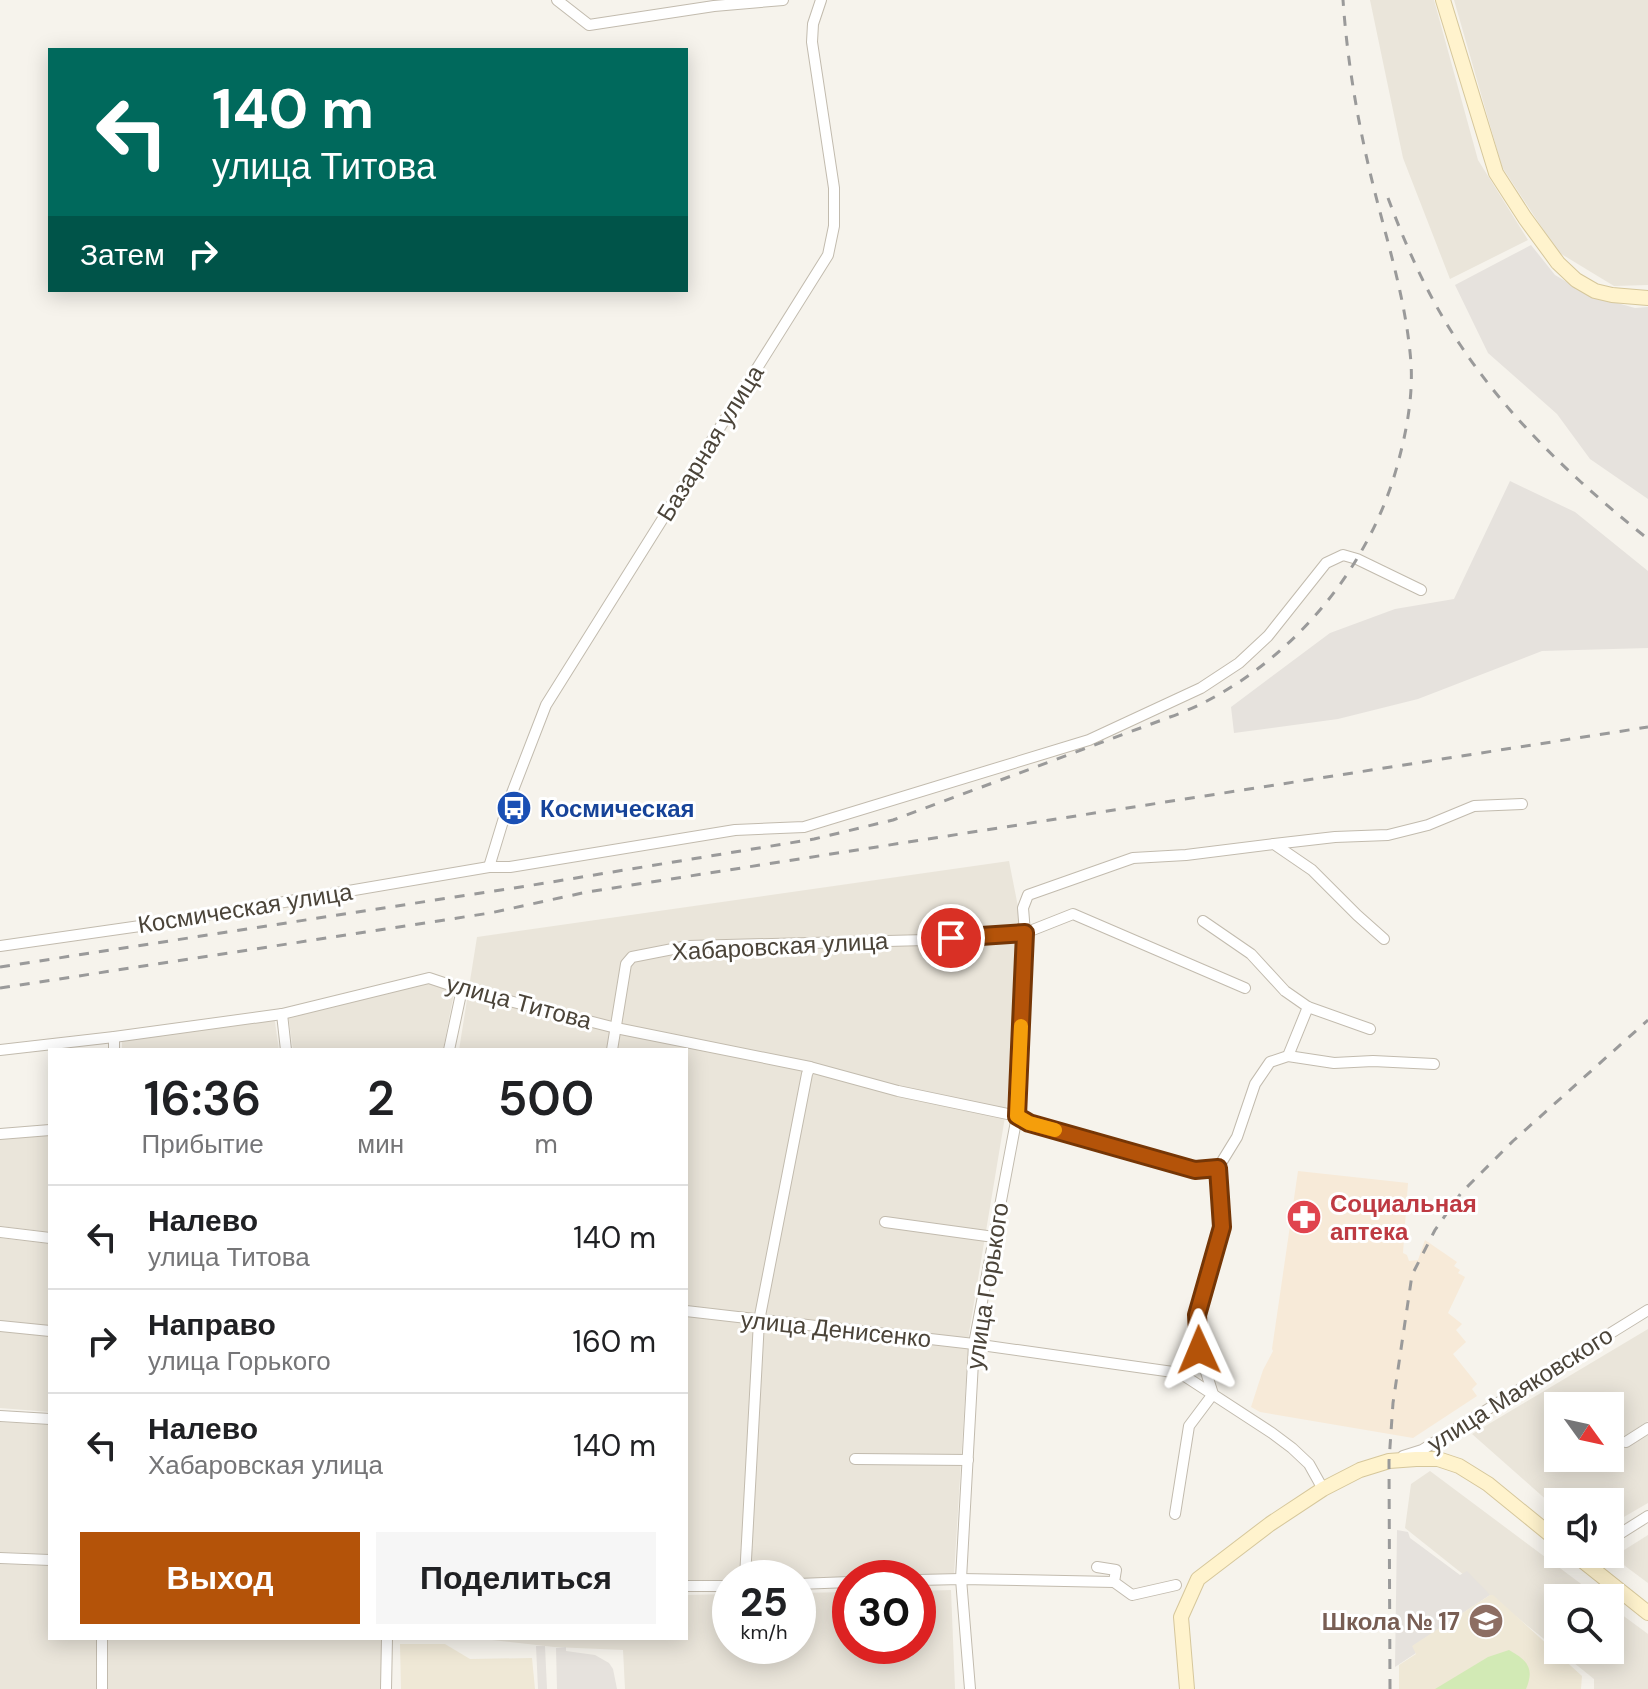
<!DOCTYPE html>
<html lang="ru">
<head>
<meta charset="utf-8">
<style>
	:root { --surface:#fff; --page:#f6f6f6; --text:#202124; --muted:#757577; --line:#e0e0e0; --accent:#b45309 }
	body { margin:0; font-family:"DM Sans",sans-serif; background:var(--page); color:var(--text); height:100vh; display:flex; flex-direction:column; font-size:30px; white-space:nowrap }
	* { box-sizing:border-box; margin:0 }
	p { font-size:26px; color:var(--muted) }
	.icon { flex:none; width:44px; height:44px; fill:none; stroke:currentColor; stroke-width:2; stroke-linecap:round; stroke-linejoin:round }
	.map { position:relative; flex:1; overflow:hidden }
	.sheet { position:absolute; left:48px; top:1048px; width:640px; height:592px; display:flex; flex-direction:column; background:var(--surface); border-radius:0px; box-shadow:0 4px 20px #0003 }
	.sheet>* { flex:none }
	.hud { position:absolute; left:48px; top:48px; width:640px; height:244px; border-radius:0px; box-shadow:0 4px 20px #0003; background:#00695c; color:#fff; overflow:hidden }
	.needle { width:52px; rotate:123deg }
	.fabs { position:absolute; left:1544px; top:1392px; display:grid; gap:16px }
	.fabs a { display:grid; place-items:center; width:80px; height:80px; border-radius:0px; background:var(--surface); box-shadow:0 4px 20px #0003; font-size:40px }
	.speed { position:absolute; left:712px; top:1560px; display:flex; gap:16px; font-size:40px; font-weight:700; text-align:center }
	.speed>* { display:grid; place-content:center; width:104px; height:104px; border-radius:50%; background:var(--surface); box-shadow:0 4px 20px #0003; line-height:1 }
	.speed small { font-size:20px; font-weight:400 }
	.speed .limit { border:12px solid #d22; background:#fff; color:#111 }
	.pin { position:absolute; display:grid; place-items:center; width:68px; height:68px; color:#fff; margin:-34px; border:4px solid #fff; border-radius:50%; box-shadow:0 2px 8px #0007 }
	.me { position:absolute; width:88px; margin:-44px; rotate:359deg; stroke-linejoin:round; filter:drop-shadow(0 0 6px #0008) }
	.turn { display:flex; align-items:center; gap:28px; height:168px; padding:0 32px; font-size:36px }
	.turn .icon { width:104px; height:104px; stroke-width:2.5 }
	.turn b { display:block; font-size:56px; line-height:68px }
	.then { display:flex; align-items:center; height:76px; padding:0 32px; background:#0003; gap:16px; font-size:30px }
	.eta { display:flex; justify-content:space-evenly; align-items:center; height:136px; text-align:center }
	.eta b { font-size:48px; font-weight:600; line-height:56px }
	.action { display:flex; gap:16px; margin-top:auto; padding:16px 32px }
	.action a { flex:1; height:92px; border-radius:0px; background:var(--accent); color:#fff; font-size:32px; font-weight:600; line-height:92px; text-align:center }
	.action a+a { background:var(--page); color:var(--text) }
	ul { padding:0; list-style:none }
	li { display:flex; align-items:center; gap:24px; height:104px; padding:0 32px; border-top:2px solid var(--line) }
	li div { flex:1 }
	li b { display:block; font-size:30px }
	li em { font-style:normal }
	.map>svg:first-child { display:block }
</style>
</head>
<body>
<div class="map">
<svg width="1648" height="1689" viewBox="0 0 1648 1689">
	<rect width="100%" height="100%" fill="#f6f3ec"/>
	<g fill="#eae5da" fill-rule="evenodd">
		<polygon points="1370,0 1434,0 1478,160 1528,240 1450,279 1403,158"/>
		<polygon points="1454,0 1648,0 1648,285 1614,286 1558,252 1502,167"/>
		<polygon points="1009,861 1023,932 1006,1111 969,1333 954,1575 798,1579 730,1578 730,1581 686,1582 686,1050 459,1050 477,937"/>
		<polygon points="428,983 455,988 443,1050 293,1050 288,1014"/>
		<polygon points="274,1015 279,1050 122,1050 122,1038"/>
		<polygon points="50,1135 50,1232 0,1226 0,1139"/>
		<polygon points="0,1238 50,1244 50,1412 0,1408"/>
		<path d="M1648,1329V1421L1620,1439L1625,1447L1648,1434V1503L1610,1525V1502H1558V1510L1472,1434ZM1558,1406H1610V1458H1558Z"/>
		<polygon points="0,1422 50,1425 50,1554 0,1552"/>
		<polygon points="1430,1471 1600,1598 1558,1598 1558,1650 1405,1528 1411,1484"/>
		<polygon points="1648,1535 1648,1583 1613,1557"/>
		<polygon points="0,1564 50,1566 50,1638 98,1638 99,1689 0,1689"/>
		<polygon points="951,1590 955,1689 625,1689 623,1650 554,1647 474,1638 686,1638 686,1595 730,1594 730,1646 798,1646 798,1593 850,1592 850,1646 918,1646 918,1591"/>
		<polygon points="1610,1606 1648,1634 1648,1689 1594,1689 1594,1679 1558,1650 1610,1650"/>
		<polygon points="106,1638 381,1638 382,1689 107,1689"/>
	</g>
	<polygon fill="#f7ead8" points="1298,1171 1408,1183 1403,1253 1407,1255 1409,1261 1418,1260 1425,1240 1457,1262 1454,1266 1460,1270 1458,1273 1465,1277 1448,1313 1462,1324 1456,1330 1466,1342 1453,1354 1477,1384 1472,1389 1477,1396 1413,1438 1260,1412 1251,1407 1263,1370 1273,1351 1272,1349"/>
	<g fill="#e6e2dd">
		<polygon points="1531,245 1555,275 1589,295 1635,308 1648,307 1648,499 1590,459 1557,414 1488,353 1455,285"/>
		<polygon points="1510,481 1575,512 1648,571 1648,648 1542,651 1418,699 1338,719 1234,733 1231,707 1330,633 1395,609 1454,599"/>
		<polygon points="1397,1530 1408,1532 1410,1538 1460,1575 1467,1571 1490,1595 1413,1646 1416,1653 1395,1667"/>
		<polygon points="536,1646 545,1646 547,1689 538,1689"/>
		<polygon points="566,1647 566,1651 595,1655 609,1663 613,1669 617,1689 557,1689 556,1648"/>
	</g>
	<g fill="#efe8d6">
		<polygon points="1490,1595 1493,1595 1582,1676 1581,1689 1399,1689 1399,1665 1416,1654 1412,1646"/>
		<polygon points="400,1644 445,1644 470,1659 532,1658 535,1689 401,1689"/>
	</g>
	<path fill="#d2eab5" d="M1509,1650C1527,1660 1535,1668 1526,1689H1435L1488,1657Z"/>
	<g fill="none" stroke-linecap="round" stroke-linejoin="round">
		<defs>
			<g id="street">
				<polyline points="557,0 589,25 714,6 783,0"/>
				<polyline points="1274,844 1335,837 1388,835 1428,825 1474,806 1522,804"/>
				<polyline points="489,867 510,798 546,705 828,255 834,226 834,188 812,42 813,24 821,0"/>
				<polyline points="1203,921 1251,954 1285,991 1308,1007 1370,1029"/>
				<polyline points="0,946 161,923 489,867 510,867 735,830 804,827 1089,740 1201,688 1239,663 1268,636 1326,563 1343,555 1357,559 1421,590"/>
				<polyline points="282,1014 286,1050"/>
				<polyline points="0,1050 114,1037 282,1014 429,978 462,989 616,1028 810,1067 898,1091 1017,1116 1029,1123 1195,1170 1218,1168"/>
				<polyline points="114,1050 114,1037"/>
				<polyline points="449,1050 462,989"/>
				<polyline points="612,1050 626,964 632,957 688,946 926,940 1025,933 1073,914 1245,988"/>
				<polyline points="1288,1056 1308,1007"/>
				<polyline points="0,1134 50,1130"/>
				<polyline points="885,1222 994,1237"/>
				<polyline points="0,1232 50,1238"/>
				<polyline points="686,1311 974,1344 1180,1373 1272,1433 1292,1448 1309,1464 1323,1489"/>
				<polyline points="0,1326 50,1331"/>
				<polyline points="0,1416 50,1419"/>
				<polyline points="1626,1442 1648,1428"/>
				<polyline points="1403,1456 1422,1450 1648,1310"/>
				<polyline points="855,1459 968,1460"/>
				<polyline points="1175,1514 1189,1426 1213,1394 1199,1350 1197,1315 1222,1227 1218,1168 1237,1137 1255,1084 1270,1062 1288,1056 1334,1063 1373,1061 1434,1064"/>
				<polyline points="1610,1540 1648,1516"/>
				<polyline points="0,1558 50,1560"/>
				<polyline points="1097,1567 1116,1570 1114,1582 1132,1595 1176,1585"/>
				<polyline points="745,1578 759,1321 807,1074 810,1067"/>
				<polyline points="918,1580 961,1579 1114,1582"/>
				<polyline points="798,1584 850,1582"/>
				<polyline points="686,1586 730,1586"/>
				<polyline points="102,1638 102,1689"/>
				<polyline points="386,1689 387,1638"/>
				<polyline points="970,1689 961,1579 974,1344 1017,1116 1025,933 1023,908 1028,895 1133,858 1186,855 1274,844 1312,870 1357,915 1384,939"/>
			</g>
			<g id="secondary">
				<polyline points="1443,0 1496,173 1525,218 1558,263 1576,280 1595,291 1612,295 1648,298"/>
				<polyline points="1574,1554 1648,1613"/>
				<polyline points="1187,1689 1181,1617 1198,1579 1270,1524 1323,1489 1360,1470 1389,1461 1416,1459 1438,1459 1459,1466 1488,1484 1558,1541"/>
			</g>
		</defs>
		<use href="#street" stroke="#c2bbae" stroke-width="12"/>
		<use href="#secondary" stroke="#d6c79b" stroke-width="16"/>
		<use href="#street" stroke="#fff" stroke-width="10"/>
		<use href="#secondary" stroke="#fff3cd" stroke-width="14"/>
		<g stroke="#9a9a9a" stroke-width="3" stroke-dasharray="10 10" stroke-linecap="butt">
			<path d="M1388,198C1407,249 1430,301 1461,346C1511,421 1578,483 1648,539"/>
			<path d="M0,967L533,885L814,839L893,820L1170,717C1181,713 1193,708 1203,703C1298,655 1373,562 1399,459C1407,429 1413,395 1411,363C1406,296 1384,233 1369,168C1356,112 1347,57 1343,0"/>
			<polyline points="0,988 490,913 587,892 1648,727"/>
			<polyline points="1390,1689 1389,1461 1393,1403 1412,1275 1435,1230 1461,1193 1513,1141 1648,1020"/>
		</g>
	</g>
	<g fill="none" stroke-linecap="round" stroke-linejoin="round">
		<defs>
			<polyline id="route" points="951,938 1025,933 1017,1116 1029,1123 1195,1170 1218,1168 1222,1227 1197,1315 1199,1350"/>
		</defs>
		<use href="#route" stroke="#753606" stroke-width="20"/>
		<use href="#route" stroke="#b45309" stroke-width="14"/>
		<polyline stroke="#f59e0b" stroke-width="14" points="1021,1026 1017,1116 1029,1123 1055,1130"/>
	</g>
	<defs>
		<symbol id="bus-disc" viewBox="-11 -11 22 22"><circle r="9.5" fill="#1a4fb4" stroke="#fff"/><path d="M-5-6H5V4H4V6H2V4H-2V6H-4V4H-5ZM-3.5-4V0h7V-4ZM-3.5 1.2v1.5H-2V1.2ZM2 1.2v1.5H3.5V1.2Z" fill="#fff"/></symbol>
		<symbol id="pharmacy-disc" viewBox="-11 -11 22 22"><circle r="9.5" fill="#e0444e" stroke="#fff"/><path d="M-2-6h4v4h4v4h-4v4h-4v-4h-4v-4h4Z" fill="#fff"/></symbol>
		<symbol id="school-disc" viewBox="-11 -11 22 22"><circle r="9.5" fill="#8d6e63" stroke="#fff"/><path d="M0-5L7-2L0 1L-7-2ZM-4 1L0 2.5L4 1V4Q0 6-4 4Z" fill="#fff"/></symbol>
	</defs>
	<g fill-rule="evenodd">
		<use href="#bus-disc" x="494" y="788" width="40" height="40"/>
		<use href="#pharmacy-disc" x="1284" y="1197" width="40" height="40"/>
		<use href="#school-disc" x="1466" y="1601" width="40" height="40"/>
	</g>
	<g text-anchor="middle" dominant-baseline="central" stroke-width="6" stroke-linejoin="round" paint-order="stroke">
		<g font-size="24" fill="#4b4439" stroke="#fff">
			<text transform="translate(710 443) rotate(-58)">Базарная улица</text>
			<text transform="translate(245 908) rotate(-9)">Космическая улица</text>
			<text transform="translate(780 946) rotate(-3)">Хабаровская улица</text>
			<text transform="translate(519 1002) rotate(15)">улица Титова</text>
			<text transform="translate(987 1286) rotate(-81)">улица Горького</text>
			<text transform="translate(836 1329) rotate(6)">улица Денисенко</text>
			<text transform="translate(1520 1389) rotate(-32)">улица Маяковского</text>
		</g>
		<g font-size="24" font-weight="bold" fill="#164399" stroke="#fff" text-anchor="start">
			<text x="540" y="808">Космическая</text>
		</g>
		<g font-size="24" font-weight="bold" fill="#be3a42" stroke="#fff" text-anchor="start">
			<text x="1330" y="1203">Социальная<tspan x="1330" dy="28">аптека</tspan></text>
		</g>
		<g font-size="24" font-weight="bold" fill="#785e54" stroke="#fff" text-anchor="end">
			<text x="1460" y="1621">Школа № 17</text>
		</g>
	</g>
</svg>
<div class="fabs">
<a><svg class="needle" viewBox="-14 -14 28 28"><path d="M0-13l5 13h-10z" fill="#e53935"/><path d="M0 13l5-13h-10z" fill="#757577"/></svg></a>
<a><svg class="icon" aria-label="sound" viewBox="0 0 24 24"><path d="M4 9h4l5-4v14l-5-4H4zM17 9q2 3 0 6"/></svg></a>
<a><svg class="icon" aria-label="search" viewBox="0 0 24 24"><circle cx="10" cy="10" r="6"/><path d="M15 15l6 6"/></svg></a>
</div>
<div class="speed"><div>25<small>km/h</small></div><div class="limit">30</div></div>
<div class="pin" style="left:951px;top:938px;background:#d93025"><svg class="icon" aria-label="arrive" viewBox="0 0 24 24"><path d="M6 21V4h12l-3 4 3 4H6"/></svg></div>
<svg class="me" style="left:1199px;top:1350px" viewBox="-20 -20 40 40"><path d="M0-17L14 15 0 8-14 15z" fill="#b45309" stroke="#fff" stroke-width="4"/></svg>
<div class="hud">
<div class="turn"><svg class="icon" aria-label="left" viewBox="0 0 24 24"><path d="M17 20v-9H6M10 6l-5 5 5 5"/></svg><div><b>140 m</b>улица Титова</div></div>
<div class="then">Затем<svg class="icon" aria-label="right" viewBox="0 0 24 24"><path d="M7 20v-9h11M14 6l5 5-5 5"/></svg></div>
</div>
<section class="sheet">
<div class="eta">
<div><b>16:36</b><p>Прибытие</p></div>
<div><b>2</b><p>мин</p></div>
<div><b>500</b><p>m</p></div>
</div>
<ul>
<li><svg class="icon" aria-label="left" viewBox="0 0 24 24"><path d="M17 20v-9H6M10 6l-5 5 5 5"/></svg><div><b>Налево</b><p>улица Титова</p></div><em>140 m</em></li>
<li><svg class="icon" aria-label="right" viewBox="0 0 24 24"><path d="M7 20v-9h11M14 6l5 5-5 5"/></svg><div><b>Направо</b><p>улица Горького</p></div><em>160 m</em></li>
<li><svg class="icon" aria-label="left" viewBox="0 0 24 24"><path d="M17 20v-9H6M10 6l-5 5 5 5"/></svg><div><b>Налево</b><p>Хабаровская улица</p></div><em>140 m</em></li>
</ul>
<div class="action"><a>Выход</a><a>Поделиться</a></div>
</section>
</div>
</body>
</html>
